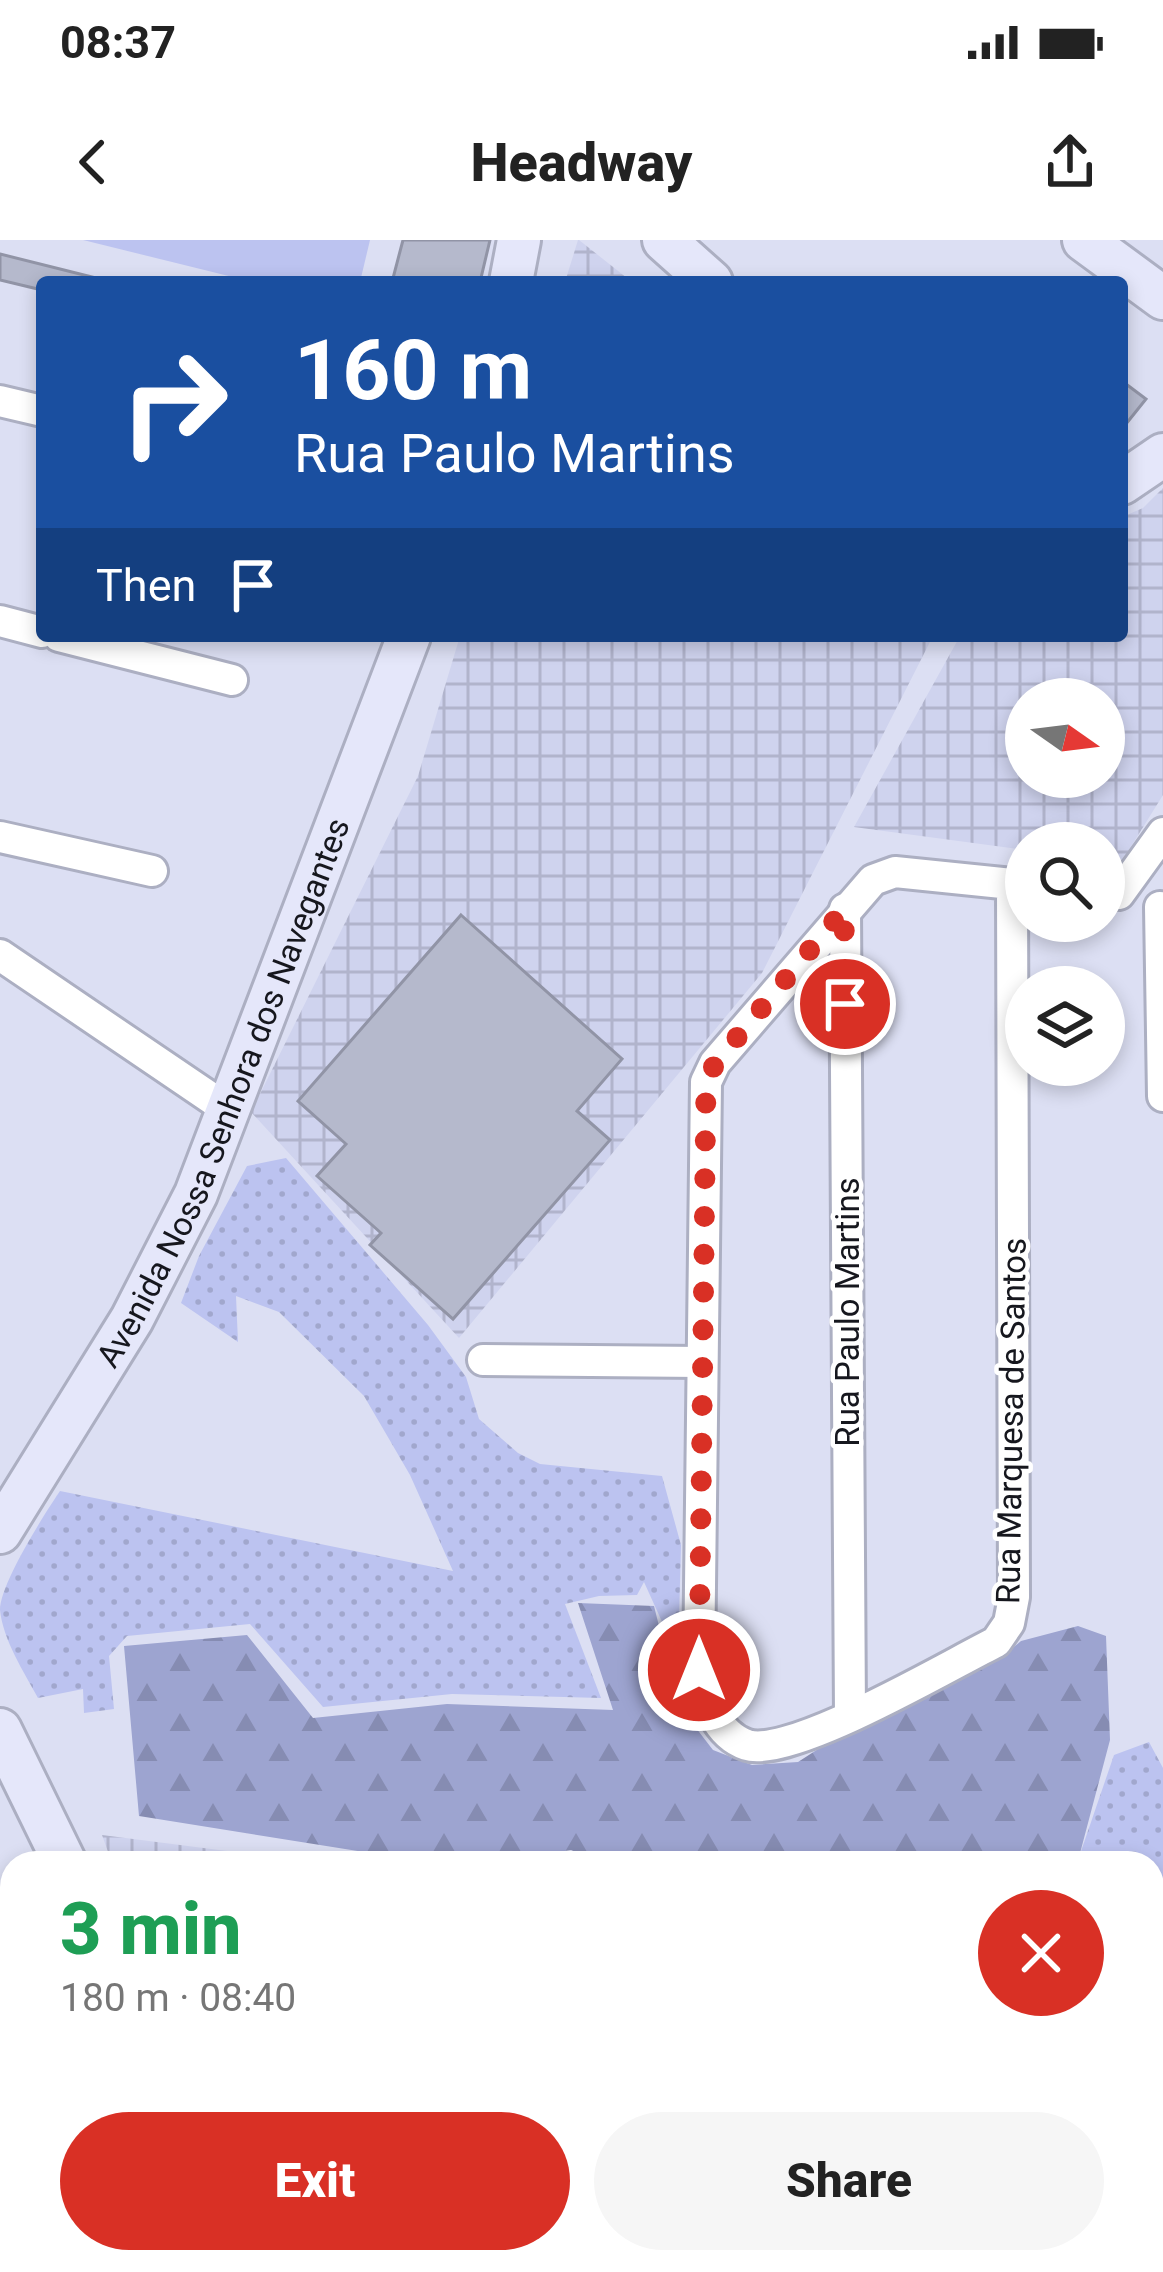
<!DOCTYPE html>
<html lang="en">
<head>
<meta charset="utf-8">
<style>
	:root { --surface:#fff; --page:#f6f6f6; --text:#222; --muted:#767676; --accent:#d93025 }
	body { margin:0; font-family:Roboto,sans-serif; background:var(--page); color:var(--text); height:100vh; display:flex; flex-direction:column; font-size:45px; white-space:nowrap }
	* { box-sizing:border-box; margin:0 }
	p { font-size:39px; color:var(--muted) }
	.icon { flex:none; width:66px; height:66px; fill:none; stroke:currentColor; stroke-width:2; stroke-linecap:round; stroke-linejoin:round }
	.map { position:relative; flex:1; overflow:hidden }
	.side { position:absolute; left:0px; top:1611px; width:1164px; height:423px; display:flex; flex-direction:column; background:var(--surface); border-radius:36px 36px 0 0; box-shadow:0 6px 18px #0003 }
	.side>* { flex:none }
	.guide { position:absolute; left:36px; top:36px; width:1092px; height:366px; border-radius:12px; box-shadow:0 6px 18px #0003; background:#1a4fa0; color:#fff; overflow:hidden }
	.needle { width:78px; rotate:104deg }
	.buttons { position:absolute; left:1005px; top:438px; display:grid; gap:24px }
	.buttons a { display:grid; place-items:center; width:120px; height:120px; border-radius:50%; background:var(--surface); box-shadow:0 6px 18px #0003; font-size:60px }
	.pin { position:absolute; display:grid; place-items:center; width:102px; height:102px; color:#fff; margin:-51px; border:6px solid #fff; border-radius:50%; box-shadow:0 3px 12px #0007 }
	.me { position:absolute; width:132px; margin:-66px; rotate:0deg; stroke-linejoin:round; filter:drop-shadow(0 0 9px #0008) }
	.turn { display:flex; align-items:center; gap:42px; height:252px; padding:0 60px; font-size:54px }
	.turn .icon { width:156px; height:156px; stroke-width:2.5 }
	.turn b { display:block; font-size:84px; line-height:102px }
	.then { display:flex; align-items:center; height:114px; padding:0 60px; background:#0003; gap:24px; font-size:45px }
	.round { display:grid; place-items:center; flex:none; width:126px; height:126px; border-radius:63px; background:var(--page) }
	.head { display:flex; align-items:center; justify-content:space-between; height:204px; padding:0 60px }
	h1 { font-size:72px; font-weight:800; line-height:90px; color:#1e9e55 }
	.cta { display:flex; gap:24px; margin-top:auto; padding:24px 60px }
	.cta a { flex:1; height:138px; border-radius:72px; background:var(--accent); color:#fff; font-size:48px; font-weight:800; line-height:138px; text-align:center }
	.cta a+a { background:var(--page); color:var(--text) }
	.status { display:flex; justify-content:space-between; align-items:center; height:84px; padding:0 60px; background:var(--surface); direction:ltr }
	.status svg { height:33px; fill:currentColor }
	header { display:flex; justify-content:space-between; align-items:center; height:156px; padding:0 60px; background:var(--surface); font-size:54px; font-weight:800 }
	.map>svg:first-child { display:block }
</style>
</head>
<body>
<div class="status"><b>08:37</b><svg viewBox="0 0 49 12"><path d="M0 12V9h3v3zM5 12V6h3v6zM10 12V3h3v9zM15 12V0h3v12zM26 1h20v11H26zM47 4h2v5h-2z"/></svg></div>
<header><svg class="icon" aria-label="back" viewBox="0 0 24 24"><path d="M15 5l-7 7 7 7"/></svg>Headway<svg class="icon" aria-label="share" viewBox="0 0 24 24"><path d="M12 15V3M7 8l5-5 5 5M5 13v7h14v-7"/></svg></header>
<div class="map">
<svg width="1163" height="2032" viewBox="0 0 1163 2032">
	<defs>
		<pattern id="industrial-grid" width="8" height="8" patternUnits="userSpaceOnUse" patternTransform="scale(3)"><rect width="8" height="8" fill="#cfd3ee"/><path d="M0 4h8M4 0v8" fill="none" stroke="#b1b4cc"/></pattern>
		<pattern id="grass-dots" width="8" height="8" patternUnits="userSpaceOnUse" patternTransform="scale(3)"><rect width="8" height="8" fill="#bcc3f0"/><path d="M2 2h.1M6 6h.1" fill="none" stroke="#a1a7cd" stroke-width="1.8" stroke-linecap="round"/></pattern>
		<pattern id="forest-firs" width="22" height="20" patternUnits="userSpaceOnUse" patternTransform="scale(3)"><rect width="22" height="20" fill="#9da4d0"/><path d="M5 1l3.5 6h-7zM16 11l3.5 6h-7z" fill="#868cb2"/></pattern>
	</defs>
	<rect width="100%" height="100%" fill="#dcdff3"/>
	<g fill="url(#industrial-grid)" fill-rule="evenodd">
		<polygon points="578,0 579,0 632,42 565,42"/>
		<path d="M1163,248V555L1122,621L1104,619V603H1026V610L854,587L960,396H1122V277L1143,268ZM1026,459H1104V537H1026Z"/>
		<polygon points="460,396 933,396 762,733 459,1098 251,872 418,536"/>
		<polygon points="102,1595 320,1623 112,1623"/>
	</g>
	<g fill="url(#grass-dots)">
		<path d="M286,918L428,1085L466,1137L479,1179L518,1213L540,1224L662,1236L681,1305L678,1417L644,1342L637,1355L599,1356L565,1364L601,1458L452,1454L323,1467L250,1384L127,1396L109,1416L114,1469L84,1473L83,1449L38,1458C24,1432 3,1400 0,1370C0,1344 45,1273 60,1251L453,1331L410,1235L364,1156L279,1072L236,1056L238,1102L181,1063L199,1016L247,926Z"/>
		<polygon points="1149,1502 1163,1528 1163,1663 1152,1672 1152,1623 1077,1623 1114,1515"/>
	</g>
	<polygon fill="url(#forest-firs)" points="578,1363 654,1366 679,1466 713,1510 752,1525 798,1522 860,1482 998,1420 1021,1401 1078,1386 1106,1396 1110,1500 1079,1617 1045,1623 601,1623 571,1610 491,1623 433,1623 139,1576 124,1406 247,1395 313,1478 447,1464 613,1470"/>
	<polygon fill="#bcc3f0" points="83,0 370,0 360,42 253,42"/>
	<g fill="#b5b9cc" stroke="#9194a6" stroke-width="3">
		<polygon points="403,0 490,0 480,42 392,42"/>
		<polygon points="0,14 112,42 42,42 42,50 0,40"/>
		<polygon points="1122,141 1146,159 1122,189"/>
		<polygon points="461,675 622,819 577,871 610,900 453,1079 370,1005 381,993 317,936 346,904 298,861"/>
	</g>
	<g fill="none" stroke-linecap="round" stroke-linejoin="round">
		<defs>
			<polyline id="lane" points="1152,1791 1163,1804"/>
			<g id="street">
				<polyline points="0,161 42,171"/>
				<polyline points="0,381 42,392"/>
				<polyline points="59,396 232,440"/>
				<polyline points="0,597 152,631"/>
				<path d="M1012,644L1014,1357L1009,1383L996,1402C949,1425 791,1519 747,1505C715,1494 706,1459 699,1430L706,842L715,823L873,640L895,632L1012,644L1026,645"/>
				<polyline points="1119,654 1163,593"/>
				<polyline points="1160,667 1163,856"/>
				<polyline points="845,669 850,1476"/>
				<polyline points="0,715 227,869"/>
				<polyline points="483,1120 702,1122"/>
				<polyline points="0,1788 12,1790"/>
				<polyline points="0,1947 12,1950"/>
			</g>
			<g id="secondary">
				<polyline points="664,0 711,42"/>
				<polyline points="1084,0 1163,58"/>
				<polyline points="511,42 519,0"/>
				<polyline points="1122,243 1163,215"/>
				<path id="s1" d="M0,1292L132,1079L196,954L409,396"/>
				<polyline points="0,1490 65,1623"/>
				<polyline points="324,2022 363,2032"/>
			</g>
		</defs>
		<use href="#lane" stroke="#acafc2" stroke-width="21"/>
		<use href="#street" stroke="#acafc2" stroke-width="36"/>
		<use href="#secondary" stroke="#acafc2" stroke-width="48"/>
		<polyline stroke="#727481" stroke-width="6" stroke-dasharray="6 9" stroke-linecap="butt" points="800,2032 801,2022"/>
		<use href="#lane" stroke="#fff" stroke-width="15"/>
		<use href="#street" stroke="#fff" stroke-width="30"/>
		<use href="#secondary" stroke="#e5e7fa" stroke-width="42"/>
	</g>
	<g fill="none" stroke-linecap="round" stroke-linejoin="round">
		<polyline stroke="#d93025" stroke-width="21" stroke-dasharray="0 37.8" points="699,1430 706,842 715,824 844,669 845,764"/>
	</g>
	<g text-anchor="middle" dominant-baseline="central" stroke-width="9" stroke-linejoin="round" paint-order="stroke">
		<g font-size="33" fill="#16171e" stroke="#fff">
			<text stroke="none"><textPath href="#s1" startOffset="495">Avenida Nossa Senhora dos Navegantes</textPath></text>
			<text transform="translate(847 1072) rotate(-90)">Rua Paulo Martins</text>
			<text transform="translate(1011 1181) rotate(-89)">Rua Marquesa de Santos</text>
		</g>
	</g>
</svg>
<div class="buttons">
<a><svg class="needle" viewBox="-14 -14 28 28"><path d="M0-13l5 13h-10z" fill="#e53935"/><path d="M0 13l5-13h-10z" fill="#767676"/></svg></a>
<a><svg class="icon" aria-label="search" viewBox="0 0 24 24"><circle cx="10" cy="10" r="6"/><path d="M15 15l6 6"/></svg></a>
<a><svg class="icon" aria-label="layers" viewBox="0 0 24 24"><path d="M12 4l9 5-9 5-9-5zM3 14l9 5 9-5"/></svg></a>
</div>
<div class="pin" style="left:845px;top:764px;background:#d93025"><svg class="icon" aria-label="arrive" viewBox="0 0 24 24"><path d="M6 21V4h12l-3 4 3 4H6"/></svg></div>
<svg class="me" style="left:699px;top:1430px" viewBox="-20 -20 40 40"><circle r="17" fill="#d93025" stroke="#fff" stroke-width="3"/><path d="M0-11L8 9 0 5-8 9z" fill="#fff"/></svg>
<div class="guide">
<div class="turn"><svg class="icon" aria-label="right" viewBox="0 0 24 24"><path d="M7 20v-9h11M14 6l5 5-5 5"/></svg><div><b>160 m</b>Rua Paulo Martins</div></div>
<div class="then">Then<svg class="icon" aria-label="arrive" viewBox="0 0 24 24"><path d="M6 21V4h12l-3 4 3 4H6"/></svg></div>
</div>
<section class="side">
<div class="head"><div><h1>3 min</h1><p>180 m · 08:40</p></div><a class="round" style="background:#d93025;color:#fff"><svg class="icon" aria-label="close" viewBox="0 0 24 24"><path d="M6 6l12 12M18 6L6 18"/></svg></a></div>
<div class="cta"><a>Exit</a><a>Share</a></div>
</section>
</div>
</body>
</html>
